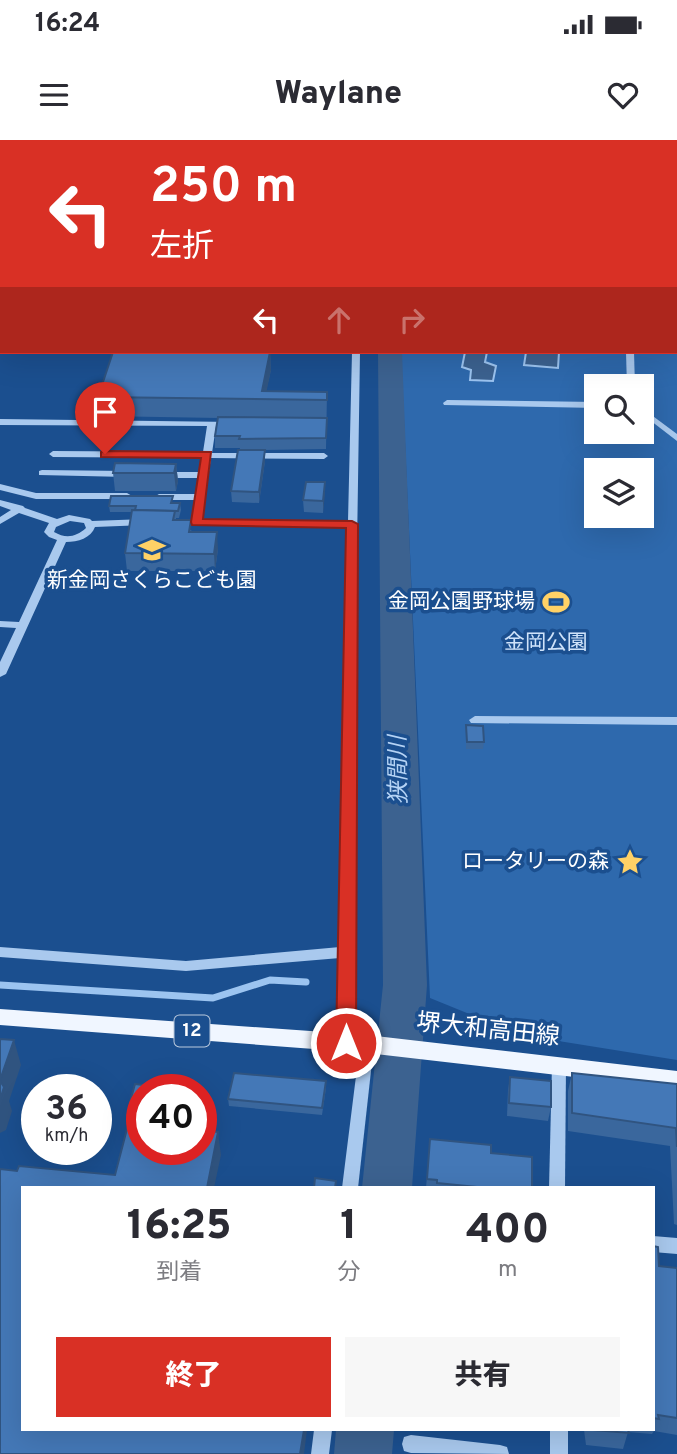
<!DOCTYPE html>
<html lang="ja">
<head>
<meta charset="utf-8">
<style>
	:root { --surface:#fff; --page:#f7f7f7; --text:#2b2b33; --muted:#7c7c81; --accent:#d93025 }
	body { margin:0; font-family:Overpass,"Noto Sans JP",sans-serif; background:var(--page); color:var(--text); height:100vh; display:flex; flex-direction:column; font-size:26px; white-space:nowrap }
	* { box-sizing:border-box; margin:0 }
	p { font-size:23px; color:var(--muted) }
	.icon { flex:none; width:38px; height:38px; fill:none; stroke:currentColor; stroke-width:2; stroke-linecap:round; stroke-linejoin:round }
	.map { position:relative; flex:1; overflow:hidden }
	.panel { position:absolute; left:21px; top:1046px; width:634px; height:245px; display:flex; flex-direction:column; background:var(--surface); border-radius:0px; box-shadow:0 7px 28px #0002 }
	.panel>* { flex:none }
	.banner { position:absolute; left:0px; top:0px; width:677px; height:214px; box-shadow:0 7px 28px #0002; background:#d93025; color:#fff; overflow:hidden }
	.tools { position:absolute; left:584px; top:234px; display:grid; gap:14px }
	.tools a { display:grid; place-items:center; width:70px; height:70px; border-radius:0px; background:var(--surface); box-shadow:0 7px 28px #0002; font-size:35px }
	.speed { position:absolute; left:21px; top:934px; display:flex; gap:14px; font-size:35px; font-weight:700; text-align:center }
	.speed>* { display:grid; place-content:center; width:91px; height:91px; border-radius:50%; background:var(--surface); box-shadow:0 7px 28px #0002; line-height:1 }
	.speed small { font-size:18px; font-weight:400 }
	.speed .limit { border:10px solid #d22; background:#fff; color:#111 }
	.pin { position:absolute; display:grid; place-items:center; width:60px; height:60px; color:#fff; margin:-72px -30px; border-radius:50% 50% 50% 0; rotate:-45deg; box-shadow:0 0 7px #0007 }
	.pin .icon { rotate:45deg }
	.me { position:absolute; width:77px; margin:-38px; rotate:0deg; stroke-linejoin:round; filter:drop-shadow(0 0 5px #0008) }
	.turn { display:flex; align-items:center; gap:24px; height:147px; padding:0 35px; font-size:32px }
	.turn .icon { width:91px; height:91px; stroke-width:2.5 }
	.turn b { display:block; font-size:49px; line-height:60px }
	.lanes { display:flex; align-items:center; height:66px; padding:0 35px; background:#0003; justify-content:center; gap:35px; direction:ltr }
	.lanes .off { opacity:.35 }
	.eta { display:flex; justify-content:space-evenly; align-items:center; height:119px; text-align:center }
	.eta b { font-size:42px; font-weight:800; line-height:49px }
	.action { display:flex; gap:14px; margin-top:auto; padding:14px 35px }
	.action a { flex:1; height:80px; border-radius:0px; background:var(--accent); color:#fff; font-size:28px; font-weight:800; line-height:80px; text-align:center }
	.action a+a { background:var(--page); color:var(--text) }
	.status { display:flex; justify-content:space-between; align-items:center; height:49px; padding:0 35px; background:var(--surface); direction:ltr }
	.status svg { height:19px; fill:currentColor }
	header { display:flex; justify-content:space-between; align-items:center; height:91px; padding:0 35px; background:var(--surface); font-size:32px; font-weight:800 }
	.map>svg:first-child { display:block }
</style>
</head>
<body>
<div class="status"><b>16:24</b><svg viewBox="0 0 49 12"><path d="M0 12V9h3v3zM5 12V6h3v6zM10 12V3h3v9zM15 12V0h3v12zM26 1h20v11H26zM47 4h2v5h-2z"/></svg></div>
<header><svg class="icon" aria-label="menu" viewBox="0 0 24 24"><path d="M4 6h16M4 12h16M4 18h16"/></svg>Waylane<svg class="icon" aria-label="heart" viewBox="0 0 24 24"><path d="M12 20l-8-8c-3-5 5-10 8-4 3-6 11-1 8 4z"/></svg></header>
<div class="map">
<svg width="677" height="1314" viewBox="0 0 677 1314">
	<rect width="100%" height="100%" fill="#1b4f8f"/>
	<path fill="#2e69ad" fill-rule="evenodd" d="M676,44H677V920L521,895L430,858L401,212H676ZM597,247H642V292H597ZM597,331H642V376H597Z"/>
	<g fill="#3c6290" stroke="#9cc4f0" stroke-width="2">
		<polygon points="465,212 487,212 485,222 496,226 493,241 470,240 471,230 462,227"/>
		<polygon points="526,212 559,212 558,228 524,225"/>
	</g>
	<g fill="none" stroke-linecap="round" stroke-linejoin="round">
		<polyline stroke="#9cc4f0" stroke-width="7" points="0,845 213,858 270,840 306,842"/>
		<g fill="#3c6290" fill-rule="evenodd">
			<rect x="376" y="0" width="18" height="2"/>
			<polygon points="378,212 402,212 427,845 412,1048 362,1048 383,845"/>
			<polygon points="336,1290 394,1290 392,1314 334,1314"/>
		</g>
		<g fill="#a9c9ee" fill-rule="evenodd">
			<rect x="335" y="0" width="6" height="2"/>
			<rect x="359" y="0" width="6" height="2"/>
			<rect x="676" y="82" width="1" height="4"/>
			<polygon points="352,212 360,212 355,537 353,903 351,907 346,909 341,907 339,903 340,818 186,831 0,817 0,807 186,821 340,807 347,387 177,385 172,382 174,380 193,379 196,360 159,360 154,357 159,354 197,354 199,338 162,338 157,335 162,332 200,332 202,318 53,317 49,314 53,311 203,312 207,286 0,285 0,279 234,282 234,286 216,286 212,313 324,313 328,316 324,319 211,318 202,379 348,381"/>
			<polygon points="626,212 634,212 635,247 627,247"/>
			<polygon points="447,260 597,262 597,268 444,265 443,263"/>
			<polygon points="642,268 677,294 677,301 642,274"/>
			<polygon points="42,330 127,331 132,334 127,337 39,335 39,331"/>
			<polygon points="0,344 36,353 127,353 132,356 127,359 36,359 0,350"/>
			<path d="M0,360L23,366L25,368L57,379L69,375L90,379L92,381L145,379L150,382L145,385L95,387C91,398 78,402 66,402L6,534L0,537V522L16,488L0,487V481L19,482L57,400L49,397L44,392L49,383L19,373L0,384V377L11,370L0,366ZM70,381L84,383L86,388C76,397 66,399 54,392L56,387Z"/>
			<polygon points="475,576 677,577 677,585 471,583 469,580"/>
			<polygon points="367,898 372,900 374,904 358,1048 342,1048 360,904 362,900"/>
			<polygon points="559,919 564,921 566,925 565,1048 549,1048 552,925 554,921"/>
			<polygon points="653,1096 677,1098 677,1114 653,1112"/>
			<polygon points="314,1290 332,1290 329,1314 311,1314"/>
			<rect x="550" y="1290" width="18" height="24"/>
			<polygon points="411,1295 500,1305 507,1307 509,1314 411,1313 404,1311 402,1304 404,1297"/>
		</g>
		<polygon fill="#f0f6ff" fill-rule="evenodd" points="0,869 367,895 677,931 677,949 367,913 0,885"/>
	</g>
	<g fill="#3a679d">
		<polygon points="0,0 95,0 94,2 2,2 2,60 0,60"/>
		<polygon points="491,0 677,0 677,37 676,37 676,2 490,2"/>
		<polygon points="270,212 271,230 266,251 327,252 326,309 265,310 265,321 259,363 232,362 231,351 240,308 215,308 215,296 218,278 101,276 98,257"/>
		<polygon points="176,324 178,341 176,351 115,351 113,333"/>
		<polygon points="325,342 323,373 304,372 303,360"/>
		<polygon points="180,363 181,370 179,378 176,378 176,380 218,409 215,431 127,431 125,413 132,372 110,372 109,366"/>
		<polygon points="466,585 484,602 483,609 466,609"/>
		<polygon points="572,933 677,944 677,1085 674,1084 670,1006 568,991 568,951"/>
		<polygon points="510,937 551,967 548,981 507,976 508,950"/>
		<polygon points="326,948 322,975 229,966 228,959"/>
		<polygon points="430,999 491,1013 532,1048 426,1048"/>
		<polygon points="653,1106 659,1126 677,1128 677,1295 654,1291 652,1294 628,1292 623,1309 586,1305 584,1290 653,1290"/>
	</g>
	<g fill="#305480">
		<polygon points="83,0 95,0 94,2 82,2"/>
		<polygon points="2,137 2,162 0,165 0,140"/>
		<polygon points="270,212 271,230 265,259 262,251"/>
		<polygon points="265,310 265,321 259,363 259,352"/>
		<polygon points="176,324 178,341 176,351 174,333"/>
		<polygon points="325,342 325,354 323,373 323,361"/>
		<polygon points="217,392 218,409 215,431 214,414"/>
		<polygon points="14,900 21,925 9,961 12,971 6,990 0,993 0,940"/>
		<polygon points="218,992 221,1015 214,1048 207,1048"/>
		<polygon points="304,1290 307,1290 304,1314 300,1314"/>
	</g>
	<g fill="#4478b7" stroke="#305480" stroke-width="2">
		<polygon points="0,0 83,0 82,2 2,2 2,32 0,32"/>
		<polygon points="141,0 321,0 321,2 140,2"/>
		<polygon points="491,0 514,0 514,2 490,2"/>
		<polygon points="617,0 677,0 677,15 676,14 676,2 646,2"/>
		<rect x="0" y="39" width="2" height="9"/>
		<polygon points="0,85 2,85 2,106 0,108"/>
		<polygon points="113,212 270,212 262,251 327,252 327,260 98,257"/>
		<polygon points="218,277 327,278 326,298 239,299 240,296 215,296"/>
		<polygon points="238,310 265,310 259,352 231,351"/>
		<polygon points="115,323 176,324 174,333 113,333"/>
		<polygon points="306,342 325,342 323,361 303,360"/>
		<polygon points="111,356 173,356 171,363 180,363 178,371 135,370 136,366 109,366"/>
		<polygon points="132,370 175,371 173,380 191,380 189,392 217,392 214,414 125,413"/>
		<polygon points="466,585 483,586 484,602 467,602"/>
		<polygon points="0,899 14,900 0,940"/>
		<polygon points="234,933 326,941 322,968 228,959"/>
		<polygon points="572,933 677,944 677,1007 676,988 572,973"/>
		<polygon points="510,937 551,941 551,967 509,963"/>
		<polygon points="0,941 4,947 0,960"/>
		<polygon points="135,944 175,949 175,950 142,950 142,1010 201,1010 201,990 218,992 207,1048 23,1048 23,1290 304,1290 300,1314 0,1314 0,1029 17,1031 19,1026 115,1035 134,962 130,962"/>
		<polygon points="430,999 491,1005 491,1013 532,1017 532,1048 487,1048 437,1043 437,1040 427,1039"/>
		<polygon points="315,1038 336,1041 335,1048 314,1048"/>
		<polygon points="653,1106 658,1107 659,1126 677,1128 677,1278 658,1275 659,1279 653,1278"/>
		<polygon points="593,1290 628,1290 629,1293"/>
	</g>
	<polygon fill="#d93025" stroke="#8d1f18" stroke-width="2" points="105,311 211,312 203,379 352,381 358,384 356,903 353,908 346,910 339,908 336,903 346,388 192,385 191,382 201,318 101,317 101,312"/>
	<defs>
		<symbol id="school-bare" viewBox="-9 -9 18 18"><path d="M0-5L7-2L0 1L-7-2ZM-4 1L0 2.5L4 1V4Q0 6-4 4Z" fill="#ffd166" stroke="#1b4f8f" stroke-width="2.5" paint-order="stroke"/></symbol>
		<symbol id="stadium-bare" viewBox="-9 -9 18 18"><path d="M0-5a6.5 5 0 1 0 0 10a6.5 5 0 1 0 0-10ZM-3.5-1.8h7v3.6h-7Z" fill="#ffd166" stroke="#1b4f8f" stroke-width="2.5" paint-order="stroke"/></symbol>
		<symbol id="sight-bare" viewBox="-9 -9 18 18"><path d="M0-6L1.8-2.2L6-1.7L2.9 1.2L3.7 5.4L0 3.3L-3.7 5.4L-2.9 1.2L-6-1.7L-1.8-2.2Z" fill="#ffd166" stroke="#1b4f8f" stroke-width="2.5" paint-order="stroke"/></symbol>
	</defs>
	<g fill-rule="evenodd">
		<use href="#school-bare" x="133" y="391" width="38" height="38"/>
		<use href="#stadium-bare" x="537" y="443" width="38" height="38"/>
		<use href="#sight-bare" x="611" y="703" width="38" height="38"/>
	</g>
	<g text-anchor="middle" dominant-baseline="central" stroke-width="7" stroke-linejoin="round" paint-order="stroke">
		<rect fill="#1b4f8f" stroke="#bbcadd" stroke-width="2" x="174.5" y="875.5" width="35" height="31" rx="5"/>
		<g font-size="19" font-weight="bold" fill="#fff">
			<text x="192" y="891">12</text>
		</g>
		<g font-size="21" fill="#fff" stroke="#1b4f8f" text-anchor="end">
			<text x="152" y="441" text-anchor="middle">新金岡さくらこども園</text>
			<text x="535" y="462">金岡公園野球場</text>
			<text x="609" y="722">ロータリーの森</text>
		</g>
		<g font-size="21" fill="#cfe3fa" stroke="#1b4f8f">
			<text x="546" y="503">金岡公園</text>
		</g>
		<g font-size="23" font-style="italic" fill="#b5d3f5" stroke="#1b4f8f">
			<text transform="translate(400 630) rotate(-91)">狭間川</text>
		</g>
		<g font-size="24" fill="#fff" stroke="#1b4f8f">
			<text transform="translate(488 891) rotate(6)">堺大和高田線</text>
		</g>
	</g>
</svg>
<div class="tools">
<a><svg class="icon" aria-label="search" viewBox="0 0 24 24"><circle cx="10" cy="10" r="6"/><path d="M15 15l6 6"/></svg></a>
<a><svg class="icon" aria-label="layers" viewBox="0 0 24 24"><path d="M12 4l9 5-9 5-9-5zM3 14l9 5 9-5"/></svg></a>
</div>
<div class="speed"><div>36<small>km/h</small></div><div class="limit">40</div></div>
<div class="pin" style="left:105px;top:314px;background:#d93025"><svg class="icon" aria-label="arrive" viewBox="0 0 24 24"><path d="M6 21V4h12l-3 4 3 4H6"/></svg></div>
<svg class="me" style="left:346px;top:903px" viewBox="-20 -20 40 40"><circle r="17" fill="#d93025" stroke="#fff" stroke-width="3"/><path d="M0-11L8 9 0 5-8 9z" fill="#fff"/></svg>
<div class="banner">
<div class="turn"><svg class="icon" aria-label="left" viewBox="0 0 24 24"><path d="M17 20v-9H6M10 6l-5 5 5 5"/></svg><div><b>250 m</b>左折</div></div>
<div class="lanes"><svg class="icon" aria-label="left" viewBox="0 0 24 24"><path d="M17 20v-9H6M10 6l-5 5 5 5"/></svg><svg class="icon off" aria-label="ahead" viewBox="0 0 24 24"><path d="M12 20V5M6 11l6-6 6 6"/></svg><svg class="icon off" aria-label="right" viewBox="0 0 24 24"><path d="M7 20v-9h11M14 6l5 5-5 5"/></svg></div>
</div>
<section class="panel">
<div class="eta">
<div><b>16:25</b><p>到着</p></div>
<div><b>1</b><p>分</p></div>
<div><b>400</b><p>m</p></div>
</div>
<div class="action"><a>終了</a><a>共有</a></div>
</section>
</div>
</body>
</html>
